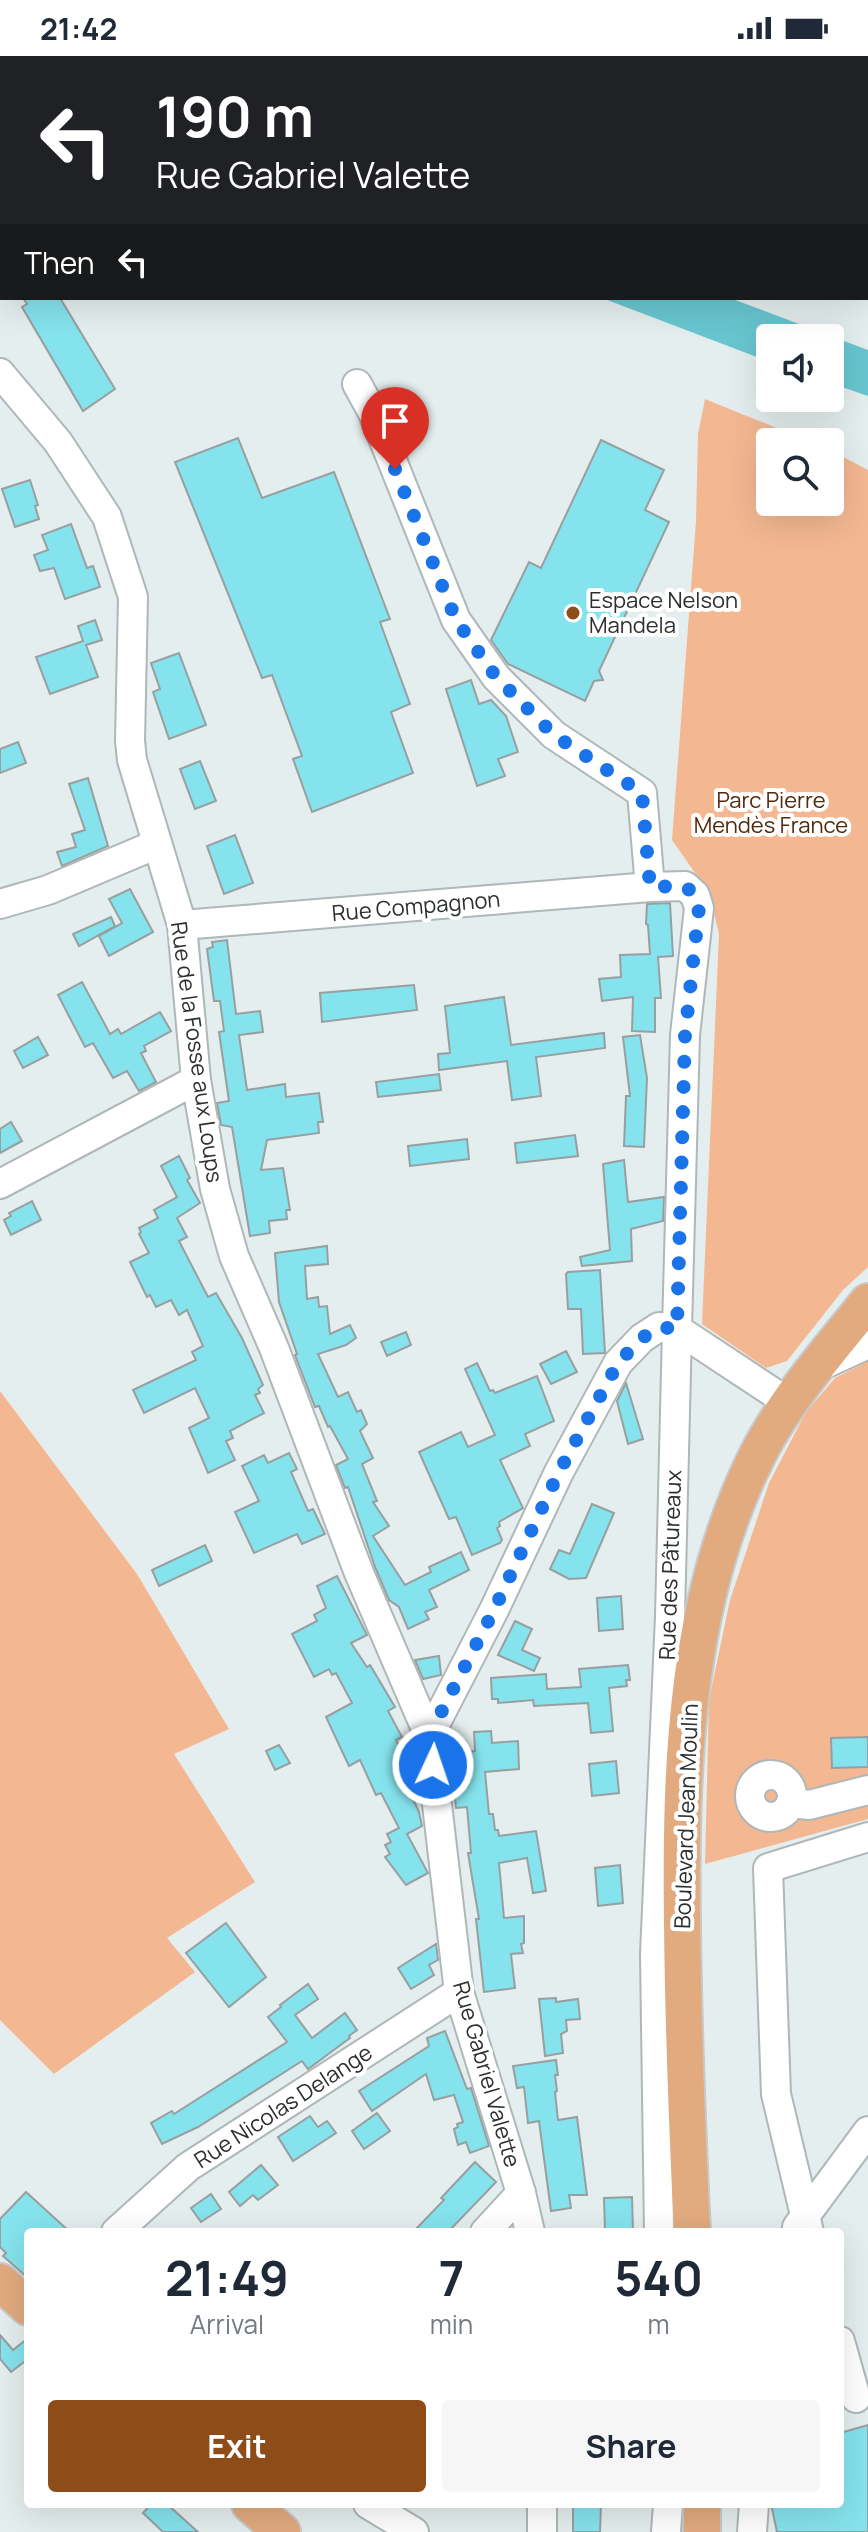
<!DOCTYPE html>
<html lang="en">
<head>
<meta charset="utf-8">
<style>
	:root { --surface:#fff; --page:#f6f6f7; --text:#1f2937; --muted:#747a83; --accent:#8d4c18 }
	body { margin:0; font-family:Manrope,sans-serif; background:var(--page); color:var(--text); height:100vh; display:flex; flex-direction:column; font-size:30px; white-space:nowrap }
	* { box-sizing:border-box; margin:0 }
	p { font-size:26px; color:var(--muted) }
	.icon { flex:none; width:44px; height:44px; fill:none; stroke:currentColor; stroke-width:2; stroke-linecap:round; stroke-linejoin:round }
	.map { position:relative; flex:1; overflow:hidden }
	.details { position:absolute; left:24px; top:2172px; width:820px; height:280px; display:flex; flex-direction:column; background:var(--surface); border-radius:8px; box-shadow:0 8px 32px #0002 }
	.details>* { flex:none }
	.top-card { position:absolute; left:0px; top:0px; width:868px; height:244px; box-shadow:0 8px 32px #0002; background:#202124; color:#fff; overflow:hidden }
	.fabs { position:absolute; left:756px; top:268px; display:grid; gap:16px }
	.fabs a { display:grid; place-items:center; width:88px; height:88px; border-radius:8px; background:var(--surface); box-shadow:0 8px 32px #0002; font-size:40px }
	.pin { position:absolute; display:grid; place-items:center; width:68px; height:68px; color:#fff; margin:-82px -34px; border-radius:50% 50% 50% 0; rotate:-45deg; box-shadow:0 0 8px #0007 }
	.pin .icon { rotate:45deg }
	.me { position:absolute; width:88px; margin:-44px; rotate:3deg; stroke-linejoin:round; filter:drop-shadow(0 0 6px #0008) }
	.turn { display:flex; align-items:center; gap:28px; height:168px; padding:0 24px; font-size:36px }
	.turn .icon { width:104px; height:104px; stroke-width:2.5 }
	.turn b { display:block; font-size:56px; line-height:68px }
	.then { display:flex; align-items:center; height:76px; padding:0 24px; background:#0003; gap:16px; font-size:30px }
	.eta { display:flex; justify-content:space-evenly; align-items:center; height:136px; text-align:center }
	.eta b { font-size:48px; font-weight:700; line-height:56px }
	.primary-button { display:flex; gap:16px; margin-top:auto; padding:16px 24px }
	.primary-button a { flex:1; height:92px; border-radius:8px; background:var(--accent); color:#fff; font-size:32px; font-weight:700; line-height:92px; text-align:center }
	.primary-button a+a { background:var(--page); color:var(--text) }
	.status { display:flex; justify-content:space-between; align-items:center; height:56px; padding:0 40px; background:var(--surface); direction:ltr }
	.status svg { height:22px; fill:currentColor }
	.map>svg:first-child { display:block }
</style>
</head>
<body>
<div class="status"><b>21:42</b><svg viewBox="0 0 49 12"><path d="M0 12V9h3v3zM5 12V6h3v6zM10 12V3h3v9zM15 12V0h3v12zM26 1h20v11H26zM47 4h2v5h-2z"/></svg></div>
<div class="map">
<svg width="868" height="2476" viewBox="0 0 868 2476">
	<rect width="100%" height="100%" fill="#e5eeee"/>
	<g fill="#f3b892">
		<polygon points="705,343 811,386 770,386 770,446 830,446 830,394 868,414 868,1211 843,1234 787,1305 766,1312 702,1268 719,878 709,837 672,784 696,465 698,378"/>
		<polygon points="868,1305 868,1763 705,1808 709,1644 730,1544 769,1427 806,1356 835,1322"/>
		<polygon points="0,1335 137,1518 229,1673 174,1698 255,1826 167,1882 195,1916 54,2018 0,1964"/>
	</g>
	<polygon fill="#68c6d0" points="602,242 730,242 868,294 868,340 830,327 830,282 770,282 770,306"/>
	<g fill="#85e3ed" stroke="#989fa0" stroke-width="2">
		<polygon points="23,242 60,242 115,333 83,355 22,251 27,248"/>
		<polygon points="238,382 262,442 334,416 390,563 380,566 410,648 391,656 413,717 312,756 293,703 302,700 272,619 262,622 175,406"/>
		<polygon points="601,384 664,414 645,454 669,466 599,615 603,624 594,625 585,645 508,608 491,584 529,506 541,512"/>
		<polygon points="30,424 38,449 35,450 39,463 15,471 2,433"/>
		<polygon points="71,468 87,512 93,510 100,531 65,543 54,512 40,515 34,499 48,494 42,479"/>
		<polygon points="95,564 102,584 86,589 98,621 50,638 36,601 83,585 78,570"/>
		<polygon points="179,597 206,669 169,683 153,636 160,633 151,607"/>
		<polygon points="471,624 479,648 491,644 506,660 518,696 498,703 505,720 477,730 446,633"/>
		<polygon points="18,686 26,707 0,717 0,693"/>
		<polygon points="200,705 216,745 195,753 180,713"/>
		<polygon points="88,722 108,790 62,810 57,796 76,791 72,778 85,774 69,728"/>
		<polygon points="235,779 253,827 224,838 207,790"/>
		<polygon points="130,833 153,876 109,900 99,880 122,867 109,843"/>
		<polygon points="670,847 673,900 658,901 661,942 655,942 655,976 632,975 633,941 602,945 599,923 621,921 620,899 650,898 648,869 646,868 647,848"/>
		<polygon points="111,861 115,870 79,890 73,878"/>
		<polygon points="227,884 236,958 260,955 263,976 239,979 247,1034 285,1028 286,1041 319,1037 323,1066 318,1066 319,1077 267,1084 261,1114 283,1112 290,1154 286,1154 287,1163 269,1165 270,1177 250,1180 232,1071 221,1069 217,1047 229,1045 219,976 224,975 220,945 214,945 207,893 213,891 212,886"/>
		<polygon points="82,926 110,978 118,973 121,978 160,956 171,975 144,990 146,995 141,997 156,1026 139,1035 127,1015 113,1022 93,987 85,991 58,939"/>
		<polygon points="414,929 417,954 322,966 320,937"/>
		<polygon points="504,941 511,989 604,977 605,992 536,1001 541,1040 512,1044 507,1005 439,1014 438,998 450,997 445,950"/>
		<polygon points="640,979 647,1022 644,1091 624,1090 626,1040 630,1040 623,981"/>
		<polygon points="38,981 48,999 23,1012 14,995"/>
		<polygon points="439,1018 441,1034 378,1041 376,1026"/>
		<polygon points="11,1066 22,1085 0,1097 0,1073"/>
		<polygon points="575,1079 578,1100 517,1107 515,1087"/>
		<polygon points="467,1083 469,1103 410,1110 408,1090"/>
		<polygon points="179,1100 190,1122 187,1124 200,1147 177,1162 187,1181 179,1185 208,1241 216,1237 242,1282 263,1329 258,1333 260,1337 255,1339 264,1357 230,1375 233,1382 226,1385 235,1404 208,1417 189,1372 209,1362 195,1332 144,1357 133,1334 196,1304 192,1296 203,1290 187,1254 179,1259 171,1244 156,1251 150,1239 147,1241 130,1206 149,1197 139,1178 141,1176 139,1172 158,1162 154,1154 177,1141 161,1110"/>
		<polygon points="624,1104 628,1146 664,1141 663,1165 631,1173 632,1205 582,1210 580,1201 610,1194 603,1108"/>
		<polygon points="32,1145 41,1164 11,1179 4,1164 11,1160 9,1157"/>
		<polygon points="327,1190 328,1208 305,1210 307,1243 318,1241 319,1251 327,1250 330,1278 350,1269 356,1282 346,1289 318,1298 338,1341 348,1336 357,1356 361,1354 367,1368 360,1375 373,1402 362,1408 377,1445 373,1446 389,1470 373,1480 405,1529 431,1516 429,1511 461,1496 469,1514 429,1534 437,1551 425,1556 429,1563 408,1573 399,1551 389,1544 375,1511 348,1431 345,1432 336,1409 348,1403 330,1370 328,1371 319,1350 315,1351 295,1299 297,1298 279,1246 275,1197"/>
		<polygon points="600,1214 605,1297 583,1298 581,1253 568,1253 566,1218 568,1216"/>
		<polygon points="406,1276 411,1289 387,1300 381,1286"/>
		<polygon points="566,1295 577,1316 551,1328 540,1308"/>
		<polygon points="477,1307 490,1335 493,1334 495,1337 537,1320 554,1365 525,1378 530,1390 500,1404 523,1452 499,1466 500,1470 497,1472 502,1484 500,1487 472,1499 456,1461 449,1463 419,1396 461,1376 468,1391 495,1379 465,1313"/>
		<polygon points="626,1327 643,1383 628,1388 617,1345"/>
		<polygon points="289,1397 297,1413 291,1416 308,1455 313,1453 325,1478 302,1488 297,1478 254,1497 235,1456 259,1445 242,1410 264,1399 268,1407"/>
		<polygon points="592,1448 614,1457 586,1522 569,1523 550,1513 559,1494 570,1498"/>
		<polygon points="205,1489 212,1505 159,1530 152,1514"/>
		<polygon points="337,1520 367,1579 351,1587 367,1611 370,1609 395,1651 388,1655 402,1681 396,1684 411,1713 405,1716 414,1732 409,1734 419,1756 422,1770 407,1778 428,1817 406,1829 385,1801 390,1798 385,1789 391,1786 387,1778 399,1772 381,1737 376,1739 360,1704 349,1710 326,1661 352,1647 336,1617 332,1619 329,1613 314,1621 292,1578 317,1565 314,1559 326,1552 317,1530"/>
		<polygon points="621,1540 623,1573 599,1575 597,1542"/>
		<polygon points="515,1565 532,1573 522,1594 540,1602 534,1615 498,1599"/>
		<polygon points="439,1600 441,1619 423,1623 415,1604"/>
		<polygon points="628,1609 630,1624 626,1624 627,1630 609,1632 613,1675 591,1677 588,1647 534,1650 533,1644 498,1647 498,1643 492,1643 491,1622 546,1618 547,1633 581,1631 579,1613"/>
		<polygon points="491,1675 492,1687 518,1685 519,1713 485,1716 489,1758 493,1758 495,1774 498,1774 499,1780 536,1775 546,1835 533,1837 527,1802 499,1807 504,1862 524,1860 524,1887 521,1888 523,1897 511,1898 515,1932 484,1936 476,1863 479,1863 468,1797 471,1797 467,1751 456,1752 453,1723 466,1722 464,1696 475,1695 474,1676"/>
		<polygon points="868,1681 868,1711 832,1712 831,1682"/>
		<polygon points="279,1689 290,1707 275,1714 266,1695"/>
		<polygon points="616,1705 619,1737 592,1740 589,1708"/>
		<polygon points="620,1809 623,1847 598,1850 595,1812"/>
		<polygon points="226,1867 266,1921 229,1951 186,1897"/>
		<polygon points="436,1888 438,1904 429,1909 434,1919 411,1933 398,1912"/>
		<polygon points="308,1928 318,1943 295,1959 312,1982 345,1957 357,1974 349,1980 350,1982 308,2013 302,2005 198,2071 162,2088 151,2067 172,2055 174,2058 287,1986 268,1961 281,1951 280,1949"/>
		<polygon points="556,1942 556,1946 578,1943 580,1963 566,1964 567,1975 561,1978 563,1997 545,2000 539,1943"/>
		<polygon points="445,1975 467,2033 471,2032 489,2090 470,2097 466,2086 458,2089 454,2073 458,2071 457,2068 463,2066 454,2039 434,2044 426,2018 372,2055 359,2035 429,1990 427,1982"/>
		<polygon points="556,2004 558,2019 555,2019 557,2035 555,2036 558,2064 577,2061 587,2139 569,2139 571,2152 551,2155 539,2065 528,2067 524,2031 517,2032 513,2010"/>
		<polygon points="377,2057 390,2075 364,2093 352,2075"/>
		<polygon points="310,2060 318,2071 327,2065 336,2077 293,2105 278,2081"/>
		<polygon points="475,2106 496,2126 448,2176 413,2176 444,2144 441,2142"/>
		<polygon points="261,2109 278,2129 258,2144 253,2139 240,2150 229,2136"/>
		<polygon points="26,2136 70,2176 28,2176 28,2222 3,2200 6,2197 0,2191 0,2163"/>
		<polygon points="211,2138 221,2153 201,2166 191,2152"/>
		<polygon points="632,2141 633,2176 605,2176 604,2142"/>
		<polygon points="0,2279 13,2294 28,2282 28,2303 11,2316 0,2303"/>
		<polygon points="868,2369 868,2476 777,2476 771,2448 840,2448 840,2377"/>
		<polygon points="151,2448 167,2448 198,2476 163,2476 143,2457"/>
		<polygon points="573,2448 601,2448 600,2476 573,2476"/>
	</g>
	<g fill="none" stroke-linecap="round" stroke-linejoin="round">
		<defs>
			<g id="minor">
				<polyline points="851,0 852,2"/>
				<polyline points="866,120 868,120"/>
				<polyline points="0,317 58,386 107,461 133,541 130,685 132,704 182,869 196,1024 215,1133 234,1200 274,1292 359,1517 429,1680"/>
				<polyline points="357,328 373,357 456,564 496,621 554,679 642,737 650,831"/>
				<polyline points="0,848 48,834 157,788"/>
				<polyline points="182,869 650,831 685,830 695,839 699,852 685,979 677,1273 659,1271 642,1282 618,1307 559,1416 494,1554 429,1680 459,1936 521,2137 530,2176"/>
				<polyline points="0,1128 196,1024"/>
				<polyline points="677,1273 789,1347"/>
				<polyline points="818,1311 868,1288"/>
				<circle cx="771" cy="1740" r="21"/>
				<polyline points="791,1747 809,1749 868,1734"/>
				<polyline points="797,2171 868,2075"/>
				<polyline points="116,2176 188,2111 459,1936"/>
				<polyline points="485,2176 521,2137"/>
				<polyline points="659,2176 655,1898 670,1560 677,1273"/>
				<polyline points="809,2176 776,2038 768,1812 868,1781"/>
				<polyline points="840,2285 856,2342"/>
				<polyline points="368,2448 414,2476"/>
				<polyline points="542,2476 542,2448"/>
				<polyline points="666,2476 668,2448"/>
				<polyline points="752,2476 754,2448"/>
			</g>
			<g id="major">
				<polyline points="218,0 230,2"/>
				<polyline points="360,0 368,2"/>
				<polyline points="492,0 496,2"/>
				<polyline points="866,162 868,163"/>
				<polyline points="866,192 868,193"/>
				<path d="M692,2176C687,2073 683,1970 682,1867C680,1709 685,1542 758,1398C786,1343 829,1295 868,1246"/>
				<polyline points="0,2226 28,2251"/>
				<polyline points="250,2448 282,2476"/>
				<polyline points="702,2448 702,2476"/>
			</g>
		</defs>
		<use href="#minor" stroke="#afb7b8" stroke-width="32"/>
		<use href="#major" stroke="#c8c9c9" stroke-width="40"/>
		<use href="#minor" stroke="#fff" stroke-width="28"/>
		<use href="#major" stroke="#e2aa7f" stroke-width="36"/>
	</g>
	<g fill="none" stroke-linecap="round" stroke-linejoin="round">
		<polyline stroke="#1a73e8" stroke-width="14" stroke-dasharray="0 25.2" points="395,413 456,564 496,621 554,679 642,737 650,831 685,830 695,839 699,852 685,979 677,1273 659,1271 642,1282 618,1307 559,1416 494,1554 429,1680 433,1709"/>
	</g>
	<circle fill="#8d4c18" stroke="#fff" stroke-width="3" cx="573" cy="557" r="8"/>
	<g text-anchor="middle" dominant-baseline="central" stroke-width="8" stroke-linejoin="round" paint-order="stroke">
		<g font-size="22" fill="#2c2f2f" stroke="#fff" text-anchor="start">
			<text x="589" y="544">Espace Nelson<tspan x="589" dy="25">Mandela</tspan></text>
		</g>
		<g font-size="22" fill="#512a0b" stroke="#fff">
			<text x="771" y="744">Parc Pierre<tspan x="771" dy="25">Mendès France</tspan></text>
		</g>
		<g font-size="22" fill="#2c2f2f" stroke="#fff">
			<text transform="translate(416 850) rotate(-5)">Rue Compagnon</text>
			<text transform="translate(197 996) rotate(82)">Rue de la Fosse aux Loups</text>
			<text transform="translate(670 1509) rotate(-88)">Rue des Pâtureaux</text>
			<text transform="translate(686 1760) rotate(-88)">Boulevard Jean Moulin</text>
			<text transform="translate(487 2018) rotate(74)">Rue Gabriel Valette</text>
			<text transform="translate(283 2050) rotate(-33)">Rue Nicolas Delange</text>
		</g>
	</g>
</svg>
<div class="fabs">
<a><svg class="icon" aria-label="sound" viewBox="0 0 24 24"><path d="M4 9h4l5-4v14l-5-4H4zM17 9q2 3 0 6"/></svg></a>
<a><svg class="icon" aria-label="search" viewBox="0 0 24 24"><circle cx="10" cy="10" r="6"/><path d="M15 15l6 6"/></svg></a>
</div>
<div class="pin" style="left:395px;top:413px;background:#d93025"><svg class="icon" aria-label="arrive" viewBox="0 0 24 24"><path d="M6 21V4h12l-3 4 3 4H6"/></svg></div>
<svg class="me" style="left:433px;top:1709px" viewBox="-20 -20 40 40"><circle r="17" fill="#1a73e8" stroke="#fff" stroke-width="3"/><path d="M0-11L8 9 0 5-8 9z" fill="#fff"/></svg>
<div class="top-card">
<div class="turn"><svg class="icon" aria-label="left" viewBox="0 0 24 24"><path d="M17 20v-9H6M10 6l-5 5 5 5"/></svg><div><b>190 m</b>Rue Gabriel Valette</div></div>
<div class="then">Then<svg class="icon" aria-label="left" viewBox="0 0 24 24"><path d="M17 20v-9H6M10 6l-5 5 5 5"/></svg></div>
</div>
<section class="details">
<div class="eta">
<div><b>21:49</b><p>Arrival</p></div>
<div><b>7</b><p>min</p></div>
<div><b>540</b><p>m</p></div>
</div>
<div class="primary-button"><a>Exit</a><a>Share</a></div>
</section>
</div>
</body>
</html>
